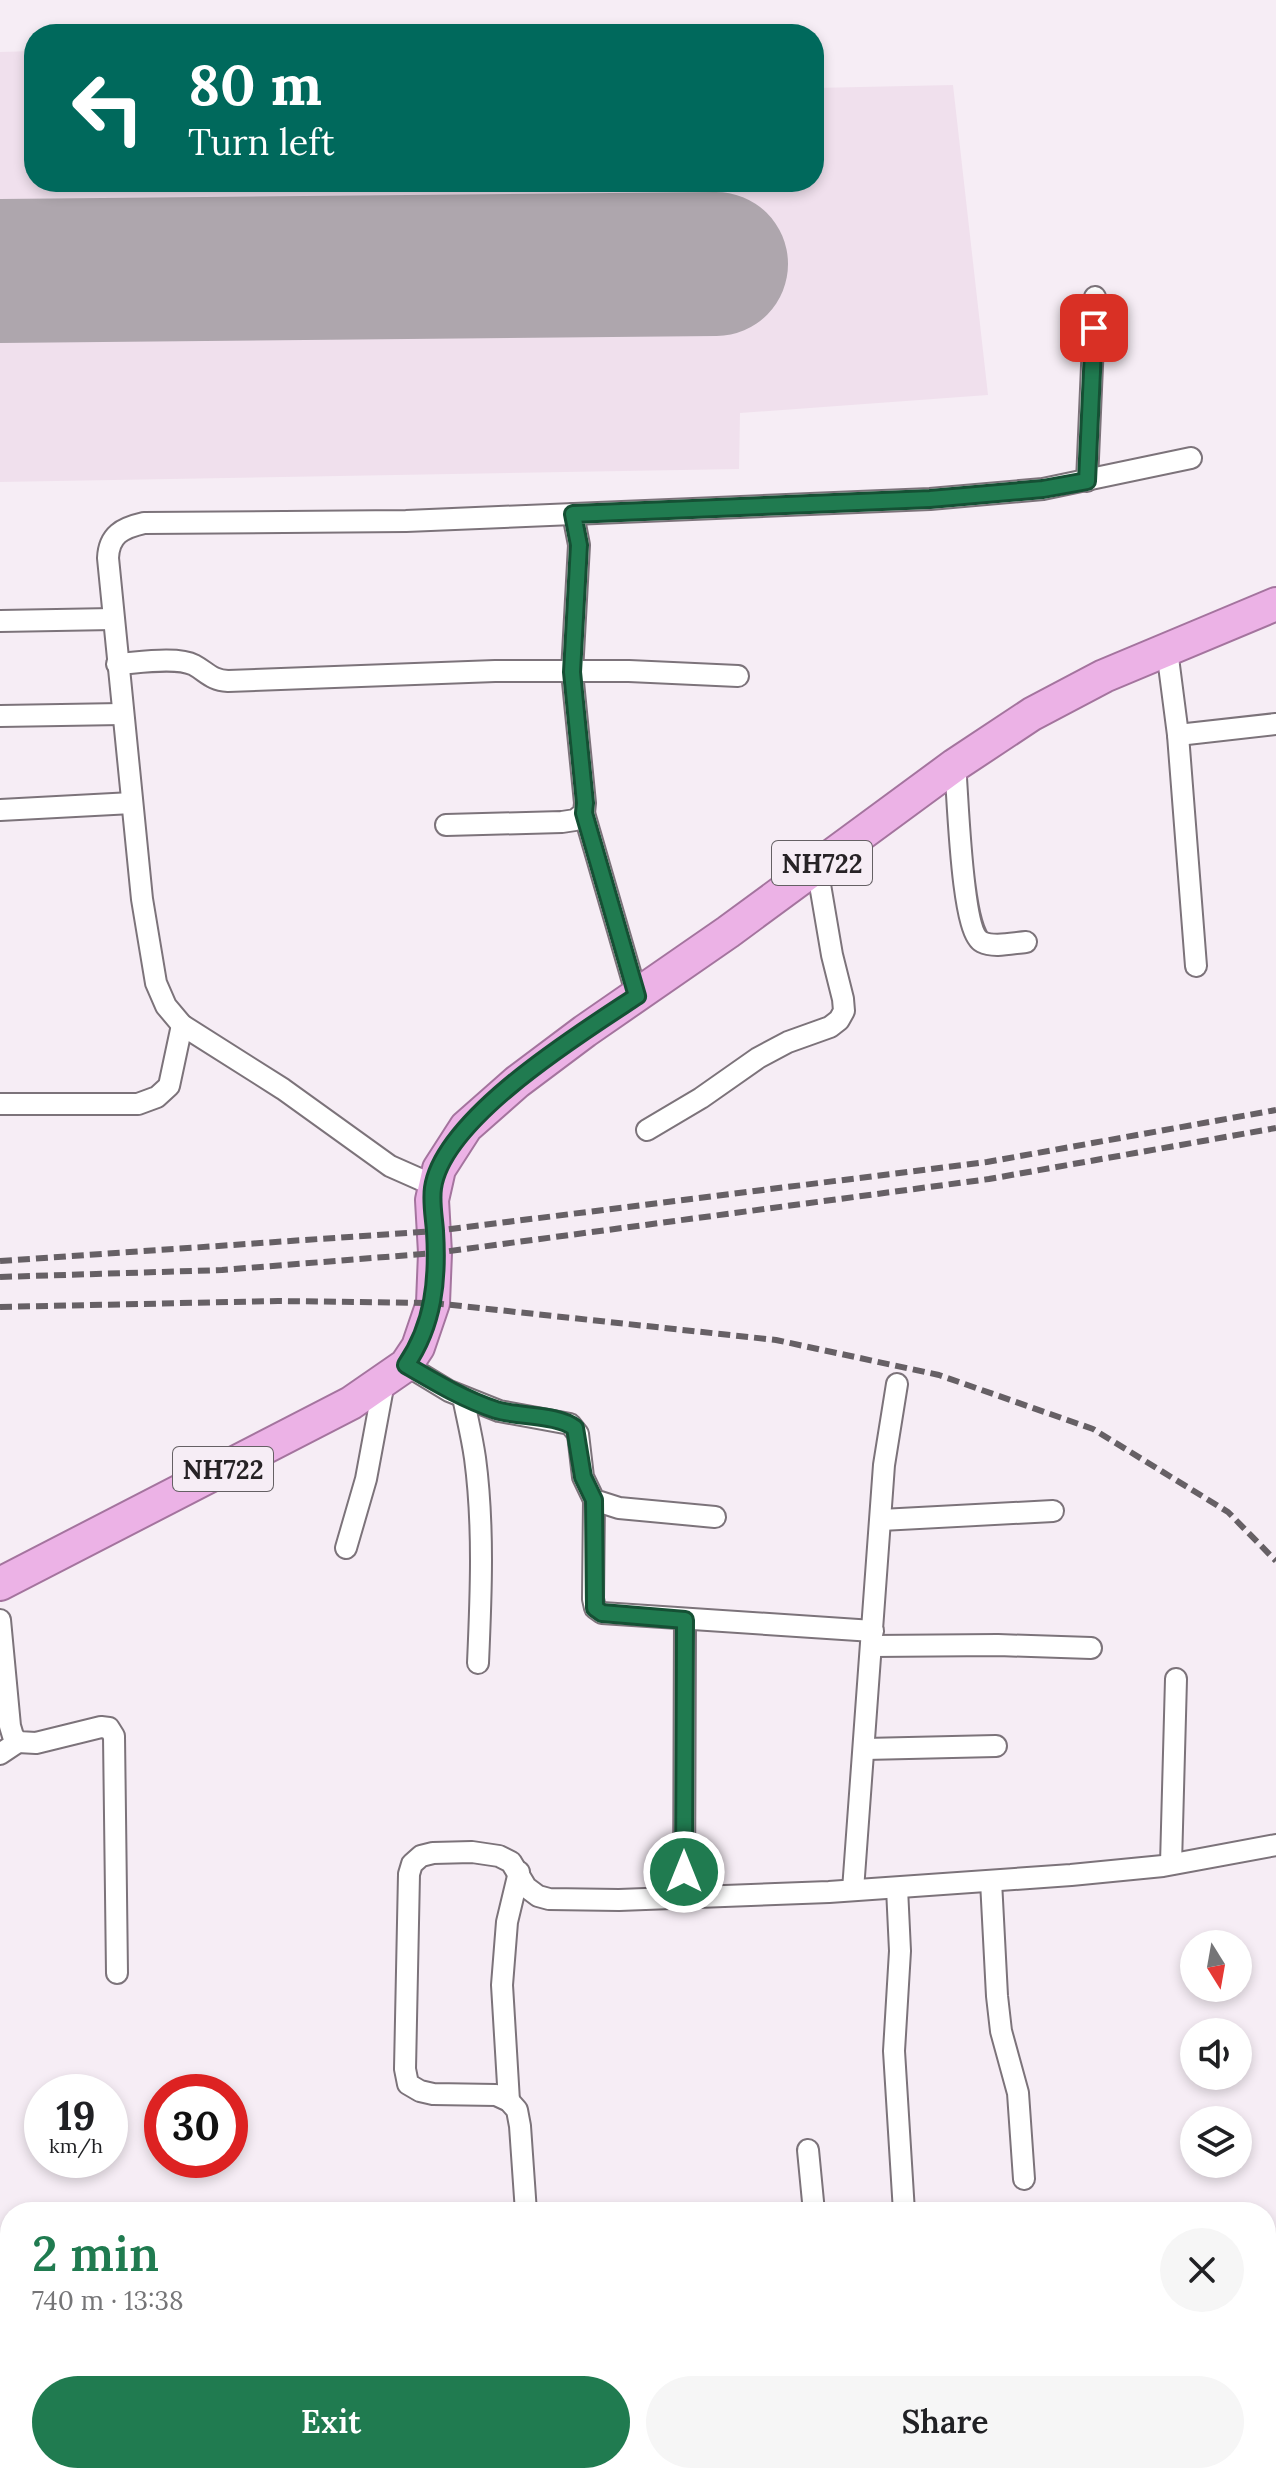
<!DOCTYPE html>
<html lang="en">
<head>
<meta charset="utf-8">
<style>
	:root { --surface:#fff; --page:#f6f6f6; --text:#202124; --muted:#757577; --accent:#207b50 }
	body { margin:0; font-family:Lora,serif; background:var(--page); color:var(--text); height:100vh; display:flex; flex-direction:column; font-size:30px; white-space:nowrap }
	* { box-sizing:border-box; margin:0 }
	p { font-size:26px; color:var(--muted) }
	.icon { flex:none; width:44px; height:44px; fill:none; stroke:currentColor; stroke-width:2; stroke-linecap:round; stroke-linejoin:round }
	.map { position:relative; flex:1; overflow:hidden }
	.sheet { position:absolute; left:0px; top:2202px; width:1276px; height:282px; display:flex; flex-direction:column; background:var(--surface); border-radius:32px 32px 0 0; box-shadow:0 4px 12px #0003 }
	.sheet>* { flex:none }
	.banner { position:absolute; left:24px; top:24px; width:800px; height:168px; border-radius:32px; box-shadow:0 4px 12px #0003; background:#00695c; color:#fff; overflow:hidden }
	.needle { width:52px; rotate:169deg }
	.tools { position:absolute; left:1180px; top:1930px; display:grid; gap:16px }
	.tools a { display:grid; place-items:center; width:72px; height:72px; border-radius:50%; background:var(--surface); box-shadow:0 4px 12px #0003; font-size:40px }
	.speed { position:absolute; left:24px; top:2074px; display:flex; gap:16px; font-size:40px; font-weight:700; text-align:center }
	.speed>* { display:grid; place-content:center; width:104px; height:104px; border-radius:50%; background:var(--surface); box-shadow:0 4px 12px #0003; line-height:1 }
	.speed small { font-size:20px; font-weight:400 }
	.speed .limit { border:12px solid #d22; background:#fff; color:#111 }
	.pin { position:absolute; display:grid; place-items:center; width:68px; height:68px; color:#fff; margin:-34px; border-radius:16px; box-shadow:0 4px 12px #0006 }
	.me { position:absolute; width:88px; margin:-44px; rotate:0deg; stroke-linejoin:round; filter:drop-shadow(0 0 6px #0008) }
	.turn { display:flex; align-items:center; gap:28px; height:168px; padding:0 32px; font-size:36px }
	.turn .icon { width:104px; height:104px; stroke-width:2.5 }
	.turn b { display:block; font-size:56px; line-height:68px }
	.round { display:grid; place-items:center; flex:none; width:84px; height:84px; border-radius:42px; background:var(--page) }
	.head { display:flex; align-items:center; justify-content:space-between; height:136px; padding:0 32px }
	h1 { font-size:48px; font-weight:600; line-height:60px; color:var(--accent) }
	.action { display:flex; gap:16px; margin-top:auto; padding:16px 32px }
	.action a { flex:1; height:92px; border-radius:48px; background:var(--accent); color:#fff; font-size:32px; font-weight:600; line-height:92px; text-align:center }
	.action a+a { background:var(--page); color:var(--text) }
	.map>svg:first-child { display:block }
</style>
</head>
<body>
<div class="map">
<svg width="1276" height="2483" viewBox="0 0 1276 2483">
	<rect width="100%" height="100%" fill="#f6edf5"/>
	<polygon fill="#f0e0ed" points="34,51 34,182 814,182 814,88 953,85 988,395 740,413 739,469 0,482 0,52"/>
	<g fill="none" stroke-linecap="round" stroke-linejoin="round">
		<polyline stroke="#aea6ad" stroke-width="144" points="0,271 716,264"/>
		<defs>
			<g id="minor">
				<polyline points="1087,481 1095,297"/>
				<polyline points="0,621 113,619"/>
				<polyline points="1167,650 1178,735 1196,966"/>
				<path d="M117,664C136,663 177,656 194,665C207,672 211,680 228,681L495,671H629L738,676"/>
				<polyline points="0,716 122,714"/>
				<polyline points="1178,735 1276,724"/>
				<path d="M955,765C958,793 961,932 982,942C994,948 1013,943 1026,942"/>
				<polyline points="0,810 132,803"/>
				<polyline points="584,813 637,996"/>
				<polyline points="446,825 562,822 575,820 584,813 585,803 572,672 579,545 573,514"/>
				<polyline points="0,1104 138,1104 157,1097 169,1086 182,1025"/>
				<polyline points="647,1130 701,1098 758,1058 788,1042 830,1027 839,1020 844,1011 843,999 832,955 817,867"/>
				<path d="M433,1185L390,1166L283,1089L182,1025L166,1006L156,983L142,899L108,558C109,535 122,528 144,523L406,521L930,499L1043,489L1191,458"/>
				<polyline points="406,1365 449,1391 499,1411 570,1424 578,1434 583,1477 594,1500 619,1508 715,1517"/>
				<path d="M463,1397C467,1417 472,1437 475,1458C484,1525 481,1595 478,1663"/>
				<polyline points="594,1500 593,1599 595,1608 602,1613 873,1631"/>
				<polyline points="881,1520 1053,1511"/>
				<polyline points="346,1548 366,1479 384,1382"/>
				<polyline points="0,1620 10,1726 13,1736 18,1742 36,1743 101,1727 109,1728 114,1736 117,1973"/>
				<polyline points="872,1646 998,1645 1091,1648"/>
				<polyline points="865,1749 996,1746"/>
				<polyline points="0,1754 18,1742"/>
				<polyline points="1171,1864 1176,1679"/>
				<polyline points="991,1881 997,1996 1001,2031 1018,2093 1024,2179"/>
				<polyline points="897,1888 900,1951 894,2051 904,2212"/>
				<polyline points="853,1890 884,1465 897,1384"/>
				<polyline points="684,1898 685,1620"/>
				<polyline points="509,2101 502,1985 507,1922 519,1872"/>
				<polyline points="808,2150 814,2212"/>
				<polyline points="526,2212 520,2126 517,2110 509,2101 496,2095 433,2094 420,2091 408,2084 405,2069 409,1874 412,1864 421,1856 433,1853 472,1852 499,1856 511,1862 526,1887 538,1896 549,1899 619,1900 829,1892 1071,1875 1163,1866 1276,1845"/>
				<polyline points="545,2474 546,2483"/>
				<polyline points="831,2474 831,2483"/>
				<polyline points="919,2474 920,2483"/>
				<polyline points="734,2483 734,2474"/>
			</g>
			<polyline id="trunk" points="0,1584 351,1403 406,1365 418,1347 433,1303 435,1253 432,1200 439,1169 466,1127 517,1082 585,1031 728,932 955,765 1032,714 1104,676 1276,604"/>
		</defs>
		<use href="#minor" stroke="#7c737a" stroke-width="24"/>
		<use href="#trunk" stroke="#a4749e" stroke-width="36"/>
		<use href="#minor" stroke="#fff" stroke-width="20"/>
		<use href="#trunk" stroke="#ecb2e6" stroke-width="32"/>
		<g stroke="#666065" stroke-width="6" stroke-dasharray="12 6" stroke-linecap="butt">
			<polyline points="0,1261 435,1231 987,1162 1276,1110"/>
			<polyline points="0,1277 222,1270 435,1253 989,1179 1276,1128"/>
			<polyline points="0,1307 278,1301 433,1303 776,1340 939,1375 1093,1429 1228,1512 1276,1561"/>
		</g>
	</g>
	<g fill="none" stroke-linecap="round" stroke-linejoin="round">
		<defs>
			<path id="route" d="M684,1872L685,1620L602,1613L595,1608L594,1500L583,1477L575,1428C557,1414 519,1417 496,1410C463,1399 435,1382 406,1365C434,1324 438,1279 435,1231C434,1217 431,1202 433,1188C443,1118 581,1033 637,996L584,813L585,803L572,672L579,545L573,514L930,499L1043,489L1087,481L1094,328"/>
		</defs>
		<use href="#route" stroke="#155034" stroke-width="20"/>
		<use href="#route" stroke="#207b50" stroke-width="14"/>
	</g>
	<g text-anchor="middle" dominant-baseline="central" stroke-width="7" stroke-linejoin="round" paint-order="stroke">
		<g fill="#f6edf5" stroke="#656064" stroke-width="2">
			<rect x="772" y="841" width="100" height="44" rx="6"/>
			<rect x="173" y="1447" width="100" height="44" rx="6"/>
		</g>
		<g font-size="26" font-weight="bold" fill="#272326">
			<text x="822" y="863">NH722</text>
			<text x="223" y="1469">NH722</text>
		</g>
	</g>
</svg>
<div class="tools">
<a><svg class="needle" viewBox="-14 -14 28 28"><path d="M0-13l5 13h-10z" fill="#e53935"/><path d="M0 13l5-13h-10z" fill="#757577"/></svg></a>
<a><svg class="icon" aria-label="sound" viewBox="0 0 24 24"><path d="M4 9h4l5-4v14l-5-4H4zM17 9q2 3 0 6"/></svg></a>
<a><svg class="icon" aria-label="layers" viewBox="0 0 24 24"><path d="M12 4l9 5-9 5-9-5zM3 14l9 5 9-5"/></svg></a>
</div>
<div class="speed"><div>19<small>km/h</small></div><div class="limit">30</div></div>
<div class="pin" style="left:1094px;top:328px;background:#d93025"><svg class="icon" aria-label="arrive" viewBox="0 0 24 24"><path d="M6 21V4h12l-3 4 3 4H6"/></svg></div>
<svg class="me" style="left:684px;top:1872px" viewBox="-20 -20 40 40"><circle r="17" fill="#207b50" stroke="#fff" stroke-width="3"/><path d="M0-11L8 9 0 5-8 9z" fill="#fff"/></svg>
<div class="banner">
<div class="turn"><svg class="icon" aria-label="left" viewBox="0 0 24 24"><path d="M17 20v-9H6M10 6l-5 5 5 5"/></svg><div><b>80 m</b>Turn left</div></div>
</div>
<section class="sheet">
<div class="head"><div><h1>2 min</h1><p>740 m · 13:38</p></div><a class="round"><svg class="icon" aria-label="close" viewBox="0 0 24 24"><path d="M6 6l12 12M18 6L6 18"/></svg></a></div>
<div class="action"><a>Exit</a><a>Share</a></div>
</section>
</div>
</body>
</html>
